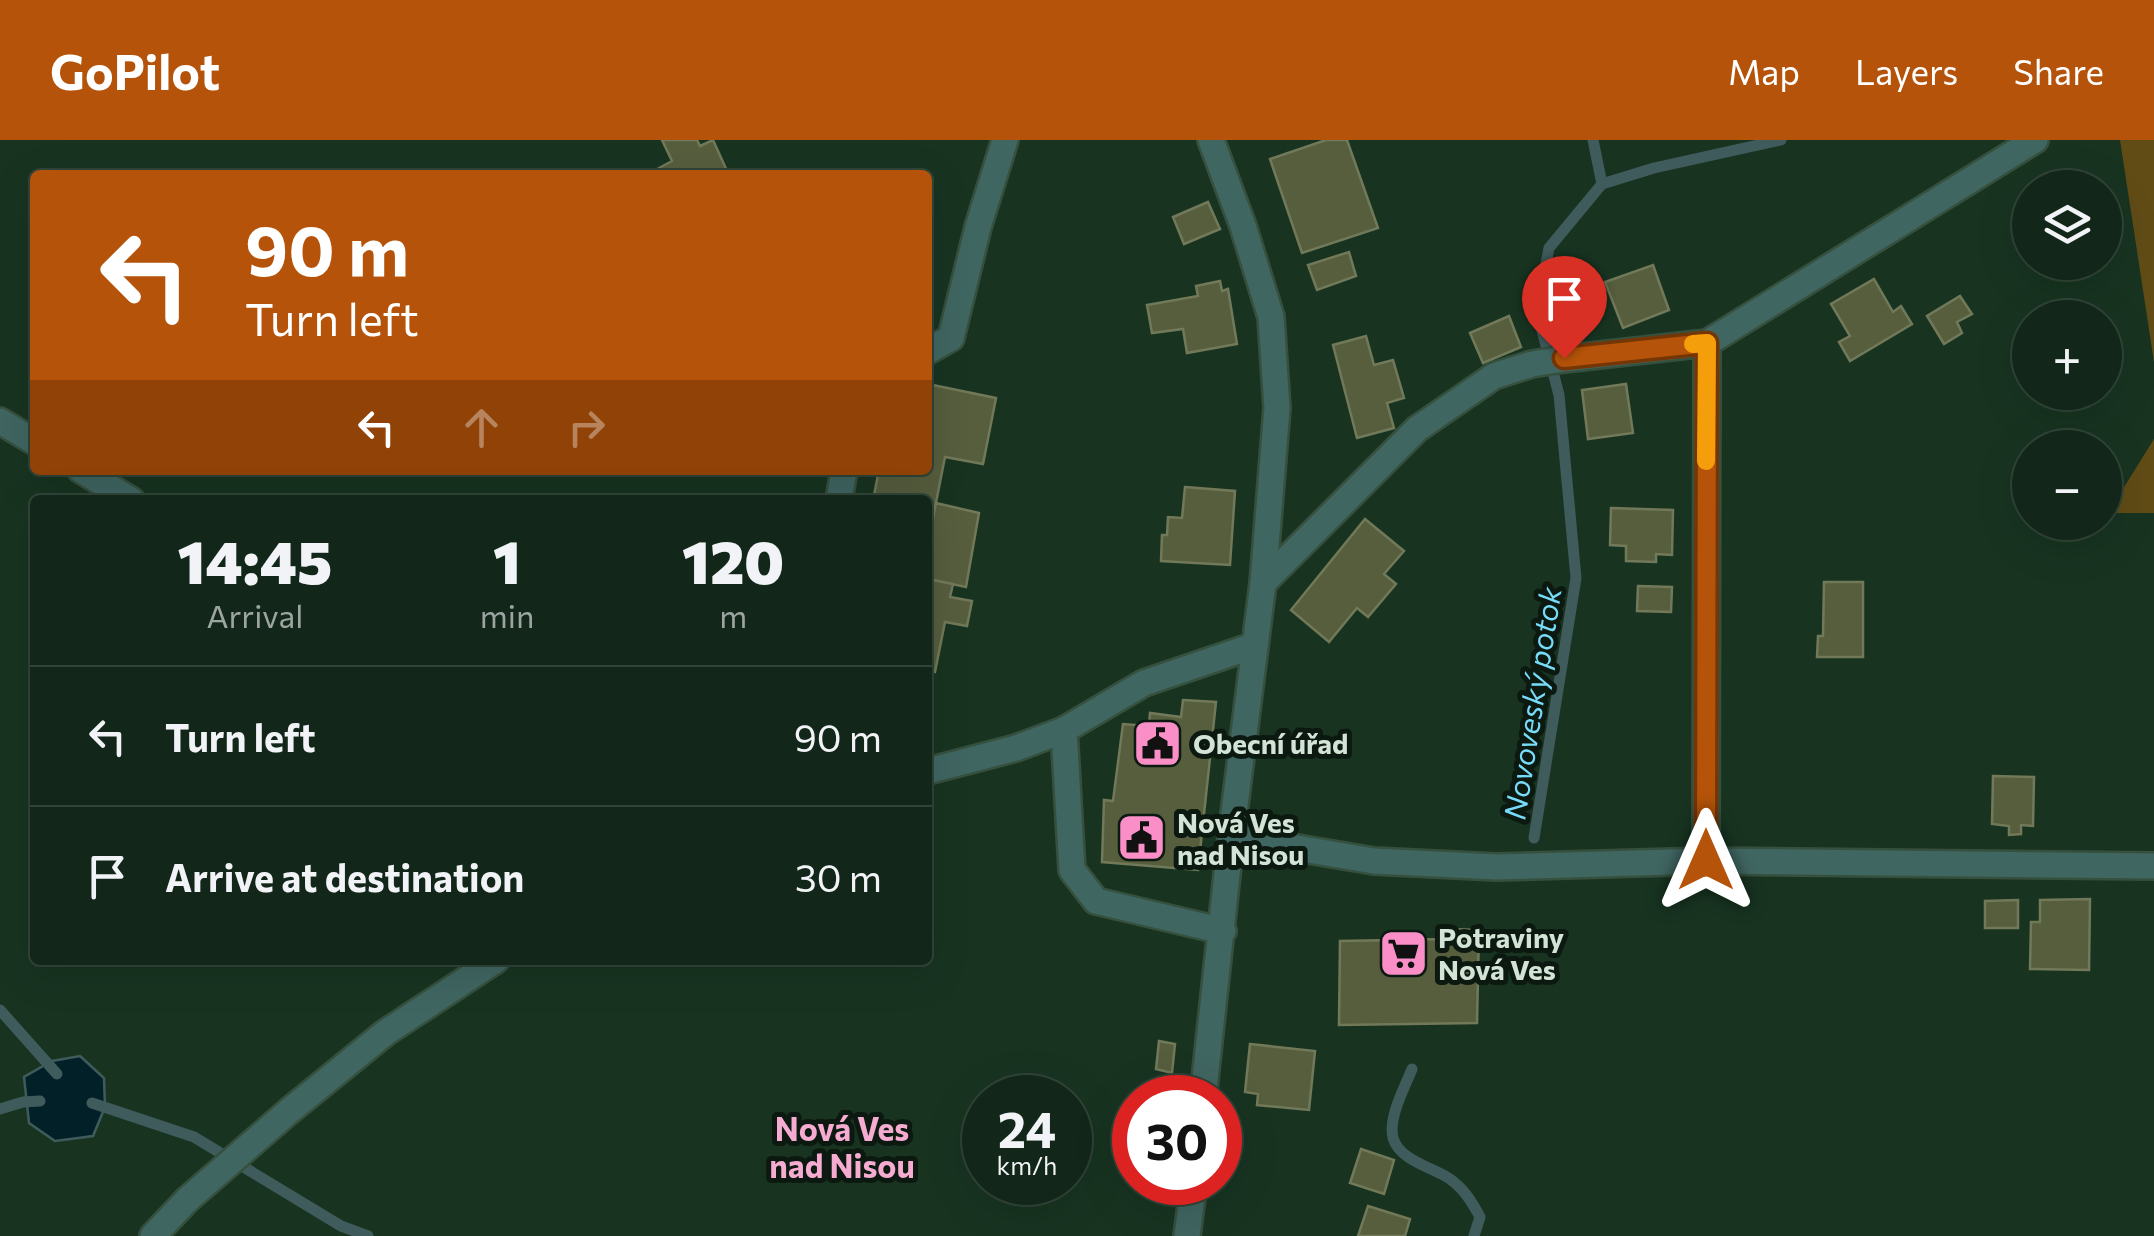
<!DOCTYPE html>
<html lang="en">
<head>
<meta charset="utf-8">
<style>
	:root { --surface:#122719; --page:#1b2f22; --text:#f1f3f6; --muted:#9ca5a2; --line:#314438; --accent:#b45309 }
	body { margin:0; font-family:Commissioner,sans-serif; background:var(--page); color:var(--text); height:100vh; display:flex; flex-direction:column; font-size:38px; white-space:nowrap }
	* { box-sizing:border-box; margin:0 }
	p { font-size:32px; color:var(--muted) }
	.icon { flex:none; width:55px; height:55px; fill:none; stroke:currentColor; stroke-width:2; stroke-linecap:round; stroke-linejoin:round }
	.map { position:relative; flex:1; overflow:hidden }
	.drawer { position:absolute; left:30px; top:355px; width:902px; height:470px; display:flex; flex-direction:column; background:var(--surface); border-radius:10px; box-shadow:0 10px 40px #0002,0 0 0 2px var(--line) }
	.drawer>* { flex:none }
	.top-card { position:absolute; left:30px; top:30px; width:902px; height:305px; border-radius:10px; box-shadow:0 10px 40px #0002,0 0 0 2px var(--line); background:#b45309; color:#fff; overflow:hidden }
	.buttons { position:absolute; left:2012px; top:30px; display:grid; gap:20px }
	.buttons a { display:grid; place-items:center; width:110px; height:110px; border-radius:50%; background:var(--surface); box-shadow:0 10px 40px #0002,0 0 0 2px var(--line); font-size:50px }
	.speed { position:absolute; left:962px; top:935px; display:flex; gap:20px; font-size:50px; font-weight:700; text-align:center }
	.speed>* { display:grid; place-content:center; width:130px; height:130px; border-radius:50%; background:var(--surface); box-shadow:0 10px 40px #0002,0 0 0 2px var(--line); line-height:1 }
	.speed small { font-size:25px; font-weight:400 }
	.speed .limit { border:15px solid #d22; background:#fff; color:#111 }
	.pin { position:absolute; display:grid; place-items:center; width:85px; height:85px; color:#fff; margin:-102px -42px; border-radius:50% 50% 50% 0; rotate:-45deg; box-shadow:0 0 10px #0007 }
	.pin .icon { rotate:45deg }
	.me { position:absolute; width:110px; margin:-55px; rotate:0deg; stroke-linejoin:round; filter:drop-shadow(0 0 8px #0008) }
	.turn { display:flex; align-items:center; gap:35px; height:210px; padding:0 50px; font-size:45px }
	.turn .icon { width:130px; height:130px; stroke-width:2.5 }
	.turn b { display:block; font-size:70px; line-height:85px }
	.lanes { display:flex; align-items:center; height:95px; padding:0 50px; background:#0003; justify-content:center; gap:50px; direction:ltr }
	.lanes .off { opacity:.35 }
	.eta { display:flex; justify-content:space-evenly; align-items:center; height:170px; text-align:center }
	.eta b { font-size:60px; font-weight:800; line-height:70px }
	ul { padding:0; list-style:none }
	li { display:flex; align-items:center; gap:30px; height:140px; padding:0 50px; border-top:2px solid var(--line) }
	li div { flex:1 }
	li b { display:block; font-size:38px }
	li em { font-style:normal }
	header { display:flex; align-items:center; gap:60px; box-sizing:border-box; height:140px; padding:0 50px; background:var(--accent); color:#fff }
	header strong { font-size:48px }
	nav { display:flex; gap:55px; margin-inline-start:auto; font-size:35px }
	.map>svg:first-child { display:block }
</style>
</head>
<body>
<header>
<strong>GoPilot</strong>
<nav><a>Map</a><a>Layers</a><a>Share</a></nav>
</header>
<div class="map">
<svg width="2154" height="1096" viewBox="0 0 2154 1096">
	<rect width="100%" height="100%" fill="#183421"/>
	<g fill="#614c16">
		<polygon points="2120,0 2154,0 2154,222"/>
		<polygon points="2154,299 2154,373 2108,373"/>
	</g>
	<polygon fill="#012028" stroke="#405b5c" stroke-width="2.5" points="80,916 104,938 105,967 93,996 55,1001 29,983 24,937 52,921"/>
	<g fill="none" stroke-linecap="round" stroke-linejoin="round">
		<g stroke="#405b5c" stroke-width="11">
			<polyline points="1593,0 1602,44"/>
			<polyline points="1534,698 1576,438 1559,255 1537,171 1549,108 1602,44 1654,28 1781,0"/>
			<polyline points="0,870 57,934"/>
			<path d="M1412,929C1405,947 1388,977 1393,998C1400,1021 1432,1027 1450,1039C1464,1049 1472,1062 1480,1077L1474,1096"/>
			<polyline points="92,963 194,997 341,1086 368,1096"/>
			<polyline points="0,969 23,962 40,961"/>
		</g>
	</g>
	<g fill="#565e3e" stroke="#717959" stroke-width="2.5">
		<polygon points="662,0 697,0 700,6 713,0 728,33 646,35 672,21"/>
		<polygon points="1326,0 1347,0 1378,88 1302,113 1270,19"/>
		<polygon points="1208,62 1220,89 1184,104 1173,77"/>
		<polygon points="1349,112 1356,136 1317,150 1308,125"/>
		<polygon points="1653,125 1669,170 1623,188 1605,142"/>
		<polygon points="1874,139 1893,172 1901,166 1912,184 1850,221 1839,202 1850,196 1831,164"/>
		<polygon points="1220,141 1222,151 1228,149 1237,204 1187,213 1183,189 1152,193 1147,165 1198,156 1196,146"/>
		<polygon points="1960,156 1972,174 1957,182 1962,193 1944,204 1927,176"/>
		<polygon points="1509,176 1521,207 1483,223 1470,193"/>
		<polygon points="1366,196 1374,225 1393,220 1404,258 1387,263 1394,288 1357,298 1333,205"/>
		<polygon points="928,244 996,258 983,324 945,317 928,403 928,360 873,360 879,330 928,330"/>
		<polygon points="1626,244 1633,293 1588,299 1582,250"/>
		<polygon points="1185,347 1235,351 1230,425 1161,421 1162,395 1167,395 1168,377 1182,378"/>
		<polygon points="936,363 979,373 966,447 928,439 928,403"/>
		<polygon points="1611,368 1673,370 1672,415 1656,414 1656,422 1626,421 1626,406 1610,405"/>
		<polygon points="1365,379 1404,411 1384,434 1396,444 1368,477 1357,468 1329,502 1291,470"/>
		<polygon points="928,439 953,444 950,457 972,461 967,486 945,482 935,532 928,530"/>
		<polygon points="1824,442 1863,442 1863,517 1817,517 1818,496 1823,496"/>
		<polygon points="1638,446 1672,447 1671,472 1637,471"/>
		<polygon points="1183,560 1216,562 1198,730 1102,722 1104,660 1113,661 1123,584 1149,586 1150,573 1181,577"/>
		<polygon points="1993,636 2034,637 2033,686 2021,685 2021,694 2009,695 2009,686 1992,684"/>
		<polygon points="2090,759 2089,830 2030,829 2031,782 2040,782 2040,760"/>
		<polygon points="2018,760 2018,788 1985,788 1985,761"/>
		<polygon points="1449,789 1479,790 1477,883 1339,885 1340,801 1449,799"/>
		<polygon points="1159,901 1175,904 1172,933 1156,929"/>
		<polygon points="1250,904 1315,911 1309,970 1257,965 1258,954 1245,952"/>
		<polygon points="1361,1009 1394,1020 1384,1054 1350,1043"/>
		<polygon points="1368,1066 1410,1079 1405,1096 1358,1096"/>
	</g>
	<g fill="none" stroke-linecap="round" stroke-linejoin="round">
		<defs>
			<g id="minor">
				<polyline points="928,211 951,198 978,87 1005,0"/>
				<polyline points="0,281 35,302"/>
				<polyline points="81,330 131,360"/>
				<polyline points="839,360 844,330"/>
				<polyline points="1263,443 1417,289 1494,236 1532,224 1564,219 1707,203 2035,0"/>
				<polyline points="1064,590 1072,730 1096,761 1223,791"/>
				<polyline points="928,631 1016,608 1064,590 1144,543 1253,506"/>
				<polyline points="1231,697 1374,721 1496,727 1706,721 2154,726"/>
				<polyline points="1706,721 1707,203"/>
				<polyline points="1203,958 1231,697 1263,443 1277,268 1271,177 1243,86 1211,0"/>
				<polyline points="153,1096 187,1060 288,972 385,893 496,820"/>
				<polyline points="1187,1096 1194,1042"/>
			</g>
		</defs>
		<use href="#minor" stroke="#36503e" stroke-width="30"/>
		<use href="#minor" stroke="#406662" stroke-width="25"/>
	</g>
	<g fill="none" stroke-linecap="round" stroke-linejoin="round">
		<defs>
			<polyline id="route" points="1564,218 1707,203 1706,720"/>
		</defs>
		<use href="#route" stroke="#753606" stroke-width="25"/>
		<use href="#route" stroke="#b45309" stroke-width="18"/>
		<polyline stroke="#f59e0b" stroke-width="18" points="1693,204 1707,203 1706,321"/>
	</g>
	<defs>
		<symbol id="civic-square" viewBox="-11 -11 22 22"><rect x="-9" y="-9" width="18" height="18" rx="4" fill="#fa8fc8" stroke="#0c1910"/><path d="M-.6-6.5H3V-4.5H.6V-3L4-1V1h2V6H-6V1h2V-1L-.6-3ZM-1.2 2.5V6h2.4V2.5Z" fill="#111"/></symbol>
		<symbol id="supermarket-square" viewBox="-11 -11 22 22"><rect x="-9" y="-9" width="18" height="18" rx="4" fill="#fa8fc8" stroke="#0c1910"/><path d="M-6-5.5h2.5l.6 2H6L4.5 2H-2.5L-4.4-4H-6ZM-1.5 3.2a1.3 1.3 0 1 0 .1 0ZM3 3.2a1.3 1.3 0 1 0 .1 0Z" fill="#111"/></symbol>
	</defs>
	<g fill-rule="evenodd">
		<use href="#civic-square" x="1130" y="576" width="55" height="55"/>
		<use href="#civic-square" x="1114" y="670" width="55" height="55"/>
		<use href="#supermarket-square" x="1376" y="786" width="55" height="55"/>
	</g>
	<g text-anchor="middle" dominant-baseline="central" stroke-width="10" stroke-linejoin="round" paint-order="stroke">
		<g font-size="28" font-weight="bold" fill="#d3e4d7" stroke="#0c1910" text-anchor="start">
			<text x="1193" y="603">Obecní úřad</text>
			<text x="1177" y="682">Nová Ves<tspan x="1177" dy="32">nad Nisou</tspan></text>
			<text x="1438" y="797">Potraviny<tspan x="1438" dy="32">Nová Ves</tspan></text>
		</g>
		<g font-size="30" font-style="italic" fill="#77dcf9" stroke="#0c1910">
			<text transform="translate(1531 563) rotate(-81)">Novoveský potok</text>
		</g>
		<g font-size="32" font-weight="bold" fill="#f6abd1" stroke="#0c1910">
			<text x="842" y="988">Nová Ves<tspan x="842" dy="37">nad Nisou</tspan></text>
		</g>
	</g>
</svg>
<div class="buttons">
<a><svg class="icon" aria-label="layers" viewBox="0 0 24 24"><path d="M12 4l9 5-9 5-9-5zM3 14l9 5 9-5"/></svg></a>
<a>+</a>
<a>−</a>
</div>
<div class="speed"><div>24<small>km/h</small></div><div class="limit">30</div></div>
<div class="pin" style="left:1564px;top:218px;background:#d93025"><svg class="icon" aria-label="arrive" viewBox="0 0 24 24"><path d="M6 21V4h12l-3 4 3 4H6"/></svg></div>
<svg class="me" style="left:1706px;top:720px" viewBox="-20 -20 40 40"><path d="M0-17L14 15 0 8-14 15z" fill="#b45309" stroke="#fff" stroke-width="4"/></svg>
<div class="top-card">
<div class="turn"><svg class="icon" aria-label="left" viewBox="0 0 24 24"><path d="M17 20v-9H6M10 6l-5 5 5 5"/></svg><div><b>90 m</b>Turn left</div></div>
<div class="lanes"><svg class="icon" aria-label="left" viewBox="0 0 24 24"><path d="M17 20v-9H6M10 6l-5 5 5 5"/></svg><svg class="icon off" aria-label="ahead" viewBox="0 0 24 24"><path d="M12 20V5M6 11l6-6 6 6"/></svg><svg class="icon off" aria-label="right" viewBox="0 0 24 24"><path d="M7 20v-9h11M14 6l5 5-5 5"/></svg></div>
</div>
<section class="drawer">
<div class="eta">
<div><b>14:45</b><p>Arrival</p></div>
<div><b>1</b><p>min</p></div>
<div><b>120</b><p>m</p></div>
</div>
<ul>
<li><svg class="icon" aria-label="left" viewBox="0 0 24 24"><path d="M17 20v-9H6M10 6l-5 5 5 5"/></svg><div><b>Turn left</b></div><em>90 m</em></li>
<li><svg class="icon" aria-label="arrive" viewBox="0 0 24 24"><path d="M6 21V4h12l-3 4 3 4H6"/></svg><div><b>Arrive at destination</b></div><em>30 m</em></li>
</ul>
</section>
</div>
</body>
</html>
